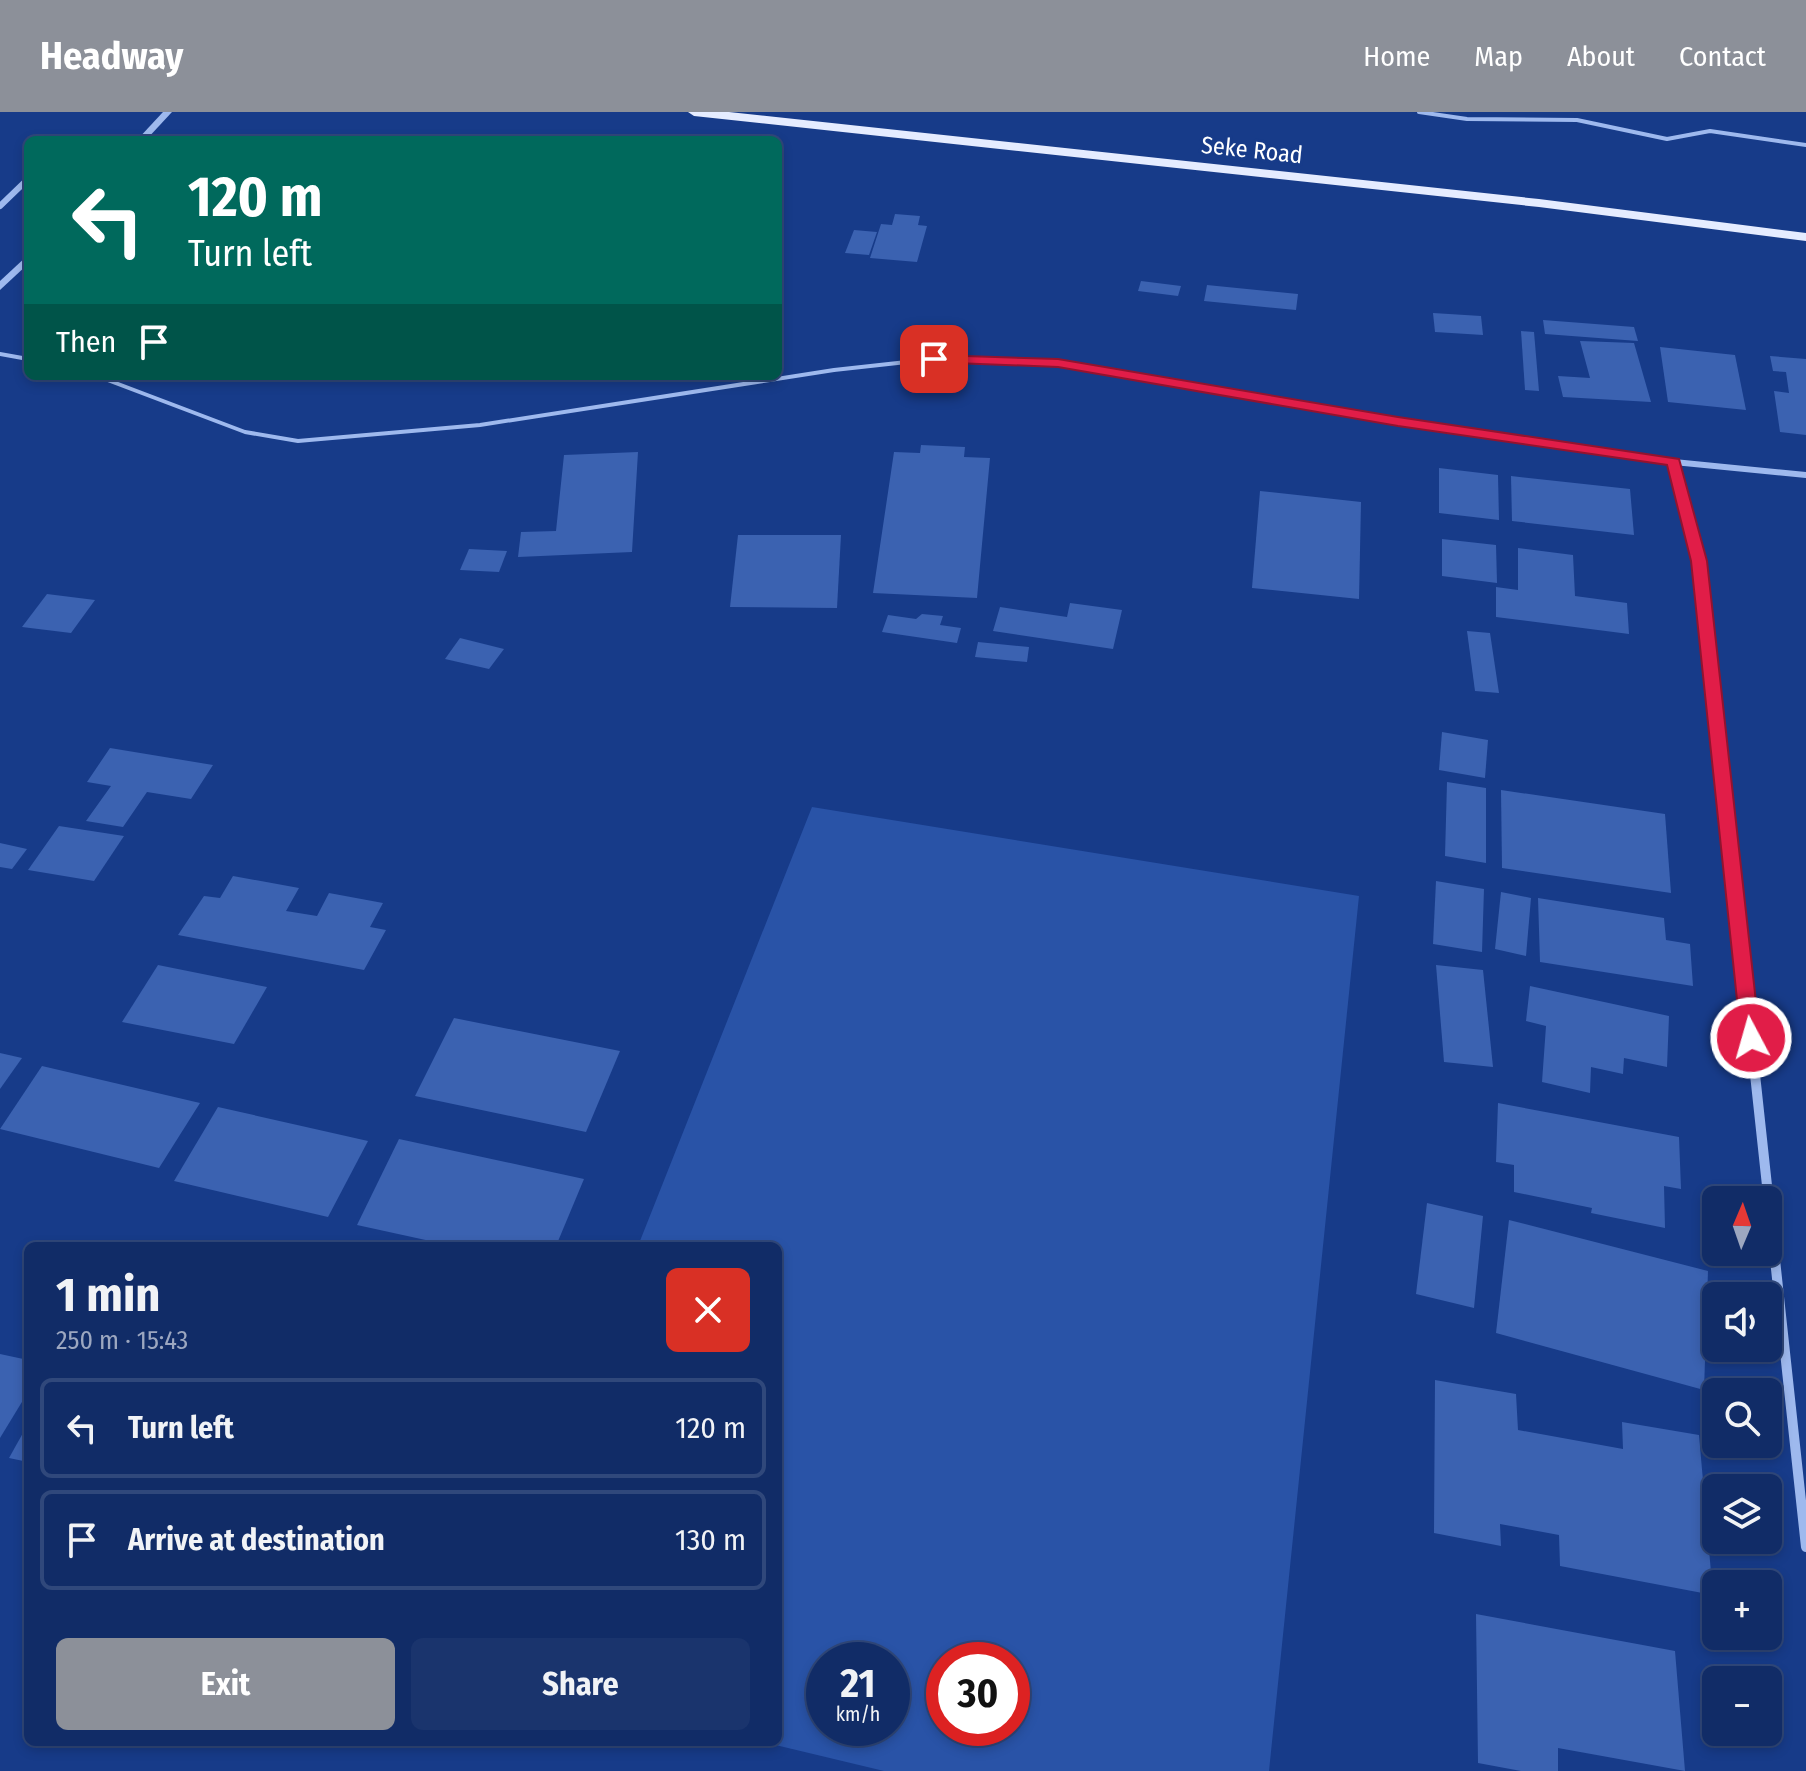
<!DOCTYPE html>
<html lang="en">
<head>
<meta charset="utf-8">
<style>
	:root { --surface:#112c67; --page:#1a346d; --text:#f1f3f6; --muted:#9ca7c0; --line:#30487b; --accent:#8c9099 }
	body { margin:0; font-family:"Fira Sans Condensed",sans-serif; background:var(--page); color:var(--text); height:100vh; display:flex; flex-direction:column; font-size:30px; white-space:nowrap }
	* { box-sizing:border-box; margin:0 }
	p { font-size:26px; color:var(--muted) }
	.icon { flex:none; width:44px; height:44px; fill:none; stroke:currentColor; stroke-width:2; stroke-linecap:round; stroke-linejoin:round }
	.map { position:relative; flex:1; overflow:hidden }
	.details { position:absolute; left:24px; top:1130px; width:758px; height:504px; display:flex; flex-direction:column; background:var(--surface); border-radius:12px; box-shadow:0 4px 12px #0003,0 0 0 2px var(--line) }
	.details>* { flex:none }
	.guide { position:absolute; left:24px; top:24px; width:758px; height:244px; border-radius:12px; box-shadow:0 4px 12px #0003,0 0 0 2px var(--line); background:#00695c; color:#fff; overflow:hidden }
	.needle { width:52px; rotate:2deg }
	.buttons { position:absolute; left:1702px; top:1074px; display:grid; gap:16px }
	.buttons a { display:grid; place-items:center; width:80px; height:80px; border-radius:12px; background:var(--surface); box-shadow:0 4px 12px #0003,0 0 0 2px var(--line); font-size:40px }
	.speed { position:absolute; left:806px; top:1530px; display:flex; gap:16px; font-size:40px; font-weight:700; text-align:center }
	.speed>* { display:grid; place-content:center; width:104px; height:104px; border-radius:50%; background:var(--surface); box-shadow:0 4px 12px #0003,0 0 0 2px var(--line); line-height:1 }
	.speed small { font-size:20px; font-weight:400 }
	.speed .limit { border:12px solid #d22; background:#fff; color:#111 }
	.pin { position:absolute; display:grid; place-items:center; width:68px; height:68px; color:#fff; margin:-34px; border-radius:16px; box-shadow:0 4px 12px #0006 }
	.me { position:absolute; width:88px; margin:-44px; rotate:354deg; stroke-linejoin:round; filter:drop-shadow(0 0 6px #0008) }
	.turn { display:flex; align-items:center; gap:28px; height:168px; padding:0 32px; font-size:36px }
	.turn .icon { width:104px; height:104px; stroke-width:2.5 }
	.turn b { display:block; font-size:56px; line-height:68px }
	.then { display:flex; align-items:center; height:76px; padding:0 32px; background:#0003; gap:16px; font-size:30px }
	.round { display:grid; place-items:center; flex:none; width:84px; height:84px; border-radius:12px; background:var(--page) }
	.headline { display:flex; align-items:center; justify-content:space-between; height:136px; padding:0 32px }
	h1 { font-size:48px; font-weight:700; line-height:60px }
	.cta { display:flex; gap:16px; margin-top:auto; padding:16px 32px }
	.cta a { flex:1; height:92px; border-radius:12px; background:var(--accent); color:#fff; font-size:32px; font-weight:700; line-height:92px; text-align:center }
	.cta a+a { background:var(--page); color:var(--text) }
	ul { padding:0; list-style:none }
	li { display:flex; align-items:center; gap:24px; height:100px; margin:0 16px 12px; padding:0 16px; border:4px solid var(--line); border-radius:12px }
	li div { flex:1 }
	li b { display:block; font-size:30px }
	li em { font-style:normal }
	header { display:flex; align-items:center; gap:48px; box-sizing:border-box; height:112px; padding:0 40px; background:var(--accent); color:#fff }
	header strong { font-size:38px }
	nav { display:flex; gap:44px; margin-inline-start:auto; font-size:28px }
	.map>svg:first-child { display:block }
</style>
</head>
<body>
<header>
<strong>Headway</strong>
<nav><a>Home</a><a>Map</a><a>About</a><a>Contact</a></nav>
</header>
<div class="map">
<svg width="1806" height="1659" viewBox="0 0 1806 1659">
	<rect width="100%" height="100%" fill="#173b89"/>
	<path fill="#2953a7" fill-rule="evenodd" d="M812,695L1359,784L1269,1659H884L763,1630H778V1134H638ZM892,1548V1616H824V1548ZM944,1548H1012V1616H944Z"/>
	<g fill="#3b62b1">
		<polygon points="895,102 920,104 918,113 927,114 917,150 870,146 881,112 892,113"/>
		<polygon points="854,118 877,120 869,143 845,141"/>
		<polygon points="1141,169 1181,174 1178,184 1138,179"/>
		<polygon points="1207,173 1298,182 1296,198 1204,189"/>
		<polygon points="1433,201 1481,204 1483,223 1435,220"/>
		<polygon points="1543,208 1634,215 1638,229 1545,222"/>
		<polygon points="1521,219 1534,220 1539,279 1525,278"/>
		<polygon points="1580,229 1634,231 1651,290 1563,285 1558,264 1590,266"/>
		<polygon points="1660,235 1735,243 1746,298 1668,290"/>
		<polygon points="1770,244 1806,247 1806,323 1780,320 1774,279 1789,281 1786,260 1773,259"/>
		<polygon points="921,333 965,335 964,345 990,346 977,486 873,481 894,340 920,341"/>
		<polygon points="638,340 632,440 518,445 521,420 556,419 564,343"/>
		<polygon points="1439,356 1498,363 1499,408 1439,401"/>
		<polygon points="1511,364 1630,377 1634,423 1512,409"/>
		<polygon points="1260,379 1361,390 1359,487 1252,476"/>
		<polygon points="738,423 841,423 837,496 730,495"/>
		<polygon points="1442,427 1496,433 1497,471 1442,464"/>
		<polygon points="1518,436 1573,443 1575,484 1627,491 1629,522 1496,505 1496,475 1518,478"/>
		<polygon points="469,437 507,439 499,460 460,458"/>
		<polygon points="47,482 95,488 71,521 22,515"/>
		<polygon points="1070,491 1122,498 1113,537 993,519 1000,495 1067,505"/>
		<polygon points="922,502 943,504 940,513 961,516 957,531 882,520 888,503 916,507"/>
		<polygon points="1467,519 1490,521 1499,581 1475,579"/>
		<polygon points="460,526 504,537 489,557 445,547"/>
		<polygon points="978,530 1029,535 1027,550 975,545"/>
		<polygon points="1442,620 1488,628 1485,666 1439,658"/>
		<polygon points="110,636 213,653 191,687 147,680 123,715 86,709 111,674 87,670"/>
		<polygon points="1447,670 1486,676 1486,751 1445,744"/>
		<polygon points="1501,678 1665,702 1671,781 1502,756"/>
		<polygon points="59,714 124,724 94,769 28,758"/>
		<polygon points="0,731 27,737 12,757 0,755"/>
		<polygon points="233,764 299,776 286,799 317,804 329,781 383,791 370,815 386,818 364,858 178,823 204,784 220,786"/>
		<polygon points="1436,769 1484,777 1482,840 1433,832"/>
		<polygon points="1501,780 1531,786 1526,844 1495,837"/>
		<polygon points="1538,786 1664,806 1666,828 1690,832 1693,874 1540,850"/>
		<polygon points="158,853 267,875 234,932 122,910"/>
		<polygon points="1436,853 1483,858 1493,955 1444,950"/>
		<polygon points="1530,874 1669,904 1667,955 1624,946 1623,962 1591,955 1590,981 1542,970 1546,914 1526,909"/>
		<polygon points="454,906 620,939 586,1020 415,984"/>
		<polygon points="0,941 22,946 0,977"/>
		<polygon points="42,954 200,991 159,1056 0,1017"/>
		<polygon points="1498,991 1679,1025 1681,1077 1664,1074 1665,1116 1591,1101 1592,1096 1514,1080 1514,1053 1496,1050"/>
		<polygon points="218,995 368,1029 328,1105 174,1069"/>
		<polygon points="399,1027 584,1067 556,1134 453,1134 357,1113"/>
		<polygon points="1427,1091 1483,1104 1474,1196 1416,1182"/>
		<polygon points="1509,1108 1708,1159 1704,1278 1496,1221"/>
		<polygon points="0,1242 28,1248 28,1280 0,1326"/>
		<polygon points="1435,1268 1516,1282 1518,1318 1623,1337 1622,1310 1699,1323 1713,1483 1560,1454 1559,1423 1500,1412 1501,1434 1434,1421"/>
		<polygon points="28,1312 28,1350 9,1346"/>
		<polygon points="1476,1502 1675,1539 1685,1659 1558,1636 1558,1659 1521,1659 1478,1651"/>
	</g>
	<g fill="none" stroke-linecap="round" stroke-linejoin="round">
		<g stroke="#9eb9ee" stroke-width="4">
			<polyline points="1419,0 1467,7 1577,8 1667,27 1710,19 1806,33"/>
			<polyline points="0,242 28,247"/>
			<polyline points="97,264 245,320 298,329 480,313 834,258 934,247 1058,251 1398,310 1674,350"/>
		</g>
		<g stroke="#9eb9ee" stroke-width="6">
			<polyline points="0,94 28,67"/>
			<polyline points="1690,415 1674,350 1806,363"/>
		</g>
		<polyline stroke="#9eb9ee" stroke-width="7" points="1690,413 1699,449 1754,955"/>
		<polyline stroke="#9eb9ee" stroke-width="10" points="1754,953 1806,1435"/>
		<g fill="#9eb9ee" fill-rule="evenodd">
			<polygon points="163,0 172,0 146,28 137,28"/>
			<polygon points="28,143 28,152 0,178 0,169"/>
		</g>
		<polygon fill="#e5ecff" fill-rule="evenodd" points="688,0 729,0 1539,87 1806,121 1806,129 1539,95 694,4"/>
	</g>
	<polygon fill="#e11d48" stroke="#92132f" stroke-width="2" points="934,243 1058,247 1398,305 1679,347 1707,449 1760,926 1758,931 1744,931 1741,926 1691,449 1667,353 1398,314 1058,255 929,250 927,247"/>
	<g text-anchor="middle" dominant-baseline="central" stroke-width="6" stroke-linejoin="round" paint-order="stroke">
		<g font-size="24" fill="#fff" stroke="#173b89">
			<text transform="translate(1252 38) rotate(6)">Seke Road</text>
		</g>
	</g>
</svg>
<div class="buttons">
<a><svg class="needle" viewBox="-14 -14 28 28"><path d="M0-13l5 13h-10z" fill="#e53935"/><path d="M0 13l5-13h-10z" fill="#9ca7c0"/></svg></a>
<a><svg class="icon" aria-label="sound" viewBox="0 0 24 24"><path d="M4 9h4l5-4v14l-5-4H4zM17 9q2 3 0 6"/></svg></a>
<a><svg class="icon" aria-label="search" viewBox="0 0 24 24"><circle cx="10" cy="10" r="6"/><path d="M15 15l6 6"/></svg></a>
<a><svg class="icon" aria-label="layers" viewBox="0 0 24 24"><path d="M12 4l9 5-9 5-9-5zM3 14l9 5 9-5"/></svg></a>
<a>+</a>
<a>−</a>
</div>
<div class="speed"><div>21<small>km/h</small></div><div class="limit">30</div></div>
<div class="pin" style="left:934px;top:247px;background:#d93025"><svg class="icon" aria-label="arrive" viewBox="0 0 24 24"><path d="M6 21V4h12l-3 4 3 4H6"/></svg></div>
<svg class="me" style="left:1751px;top:926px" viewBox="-20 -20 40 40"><circle r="17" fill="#e11d48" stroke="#fff" stroke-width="3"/><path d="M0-11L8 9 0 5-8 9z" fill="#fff"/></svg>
<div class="guide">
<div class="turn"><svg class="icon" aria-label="left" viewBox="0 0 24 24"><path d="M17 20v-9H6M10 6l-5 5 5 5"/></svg><div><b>120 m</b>Turn left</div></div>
<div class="then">Then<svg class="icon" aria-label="arrive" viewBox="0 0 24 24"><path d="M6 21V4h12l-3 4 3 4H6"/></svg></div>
</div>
<section class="details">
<div class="headline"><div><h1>1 min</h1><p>250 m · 15:43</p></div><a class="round" style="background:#d93025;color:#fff"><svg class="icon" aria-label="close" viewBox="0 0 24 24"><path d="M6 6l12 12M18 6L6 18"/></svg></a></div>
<ul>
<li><svg class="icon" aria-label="left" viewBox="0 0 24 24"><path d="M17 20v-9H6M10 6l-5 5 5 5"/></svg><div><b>Turn left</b></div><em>120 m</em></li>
<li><svg class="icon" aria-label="arrive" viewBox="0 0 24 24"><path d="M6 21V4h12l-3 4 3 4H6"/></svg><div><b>Arrive at destination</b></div><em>130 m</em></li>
</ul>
<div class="cta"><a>Exit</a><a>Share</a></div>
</section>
</div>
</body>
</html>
